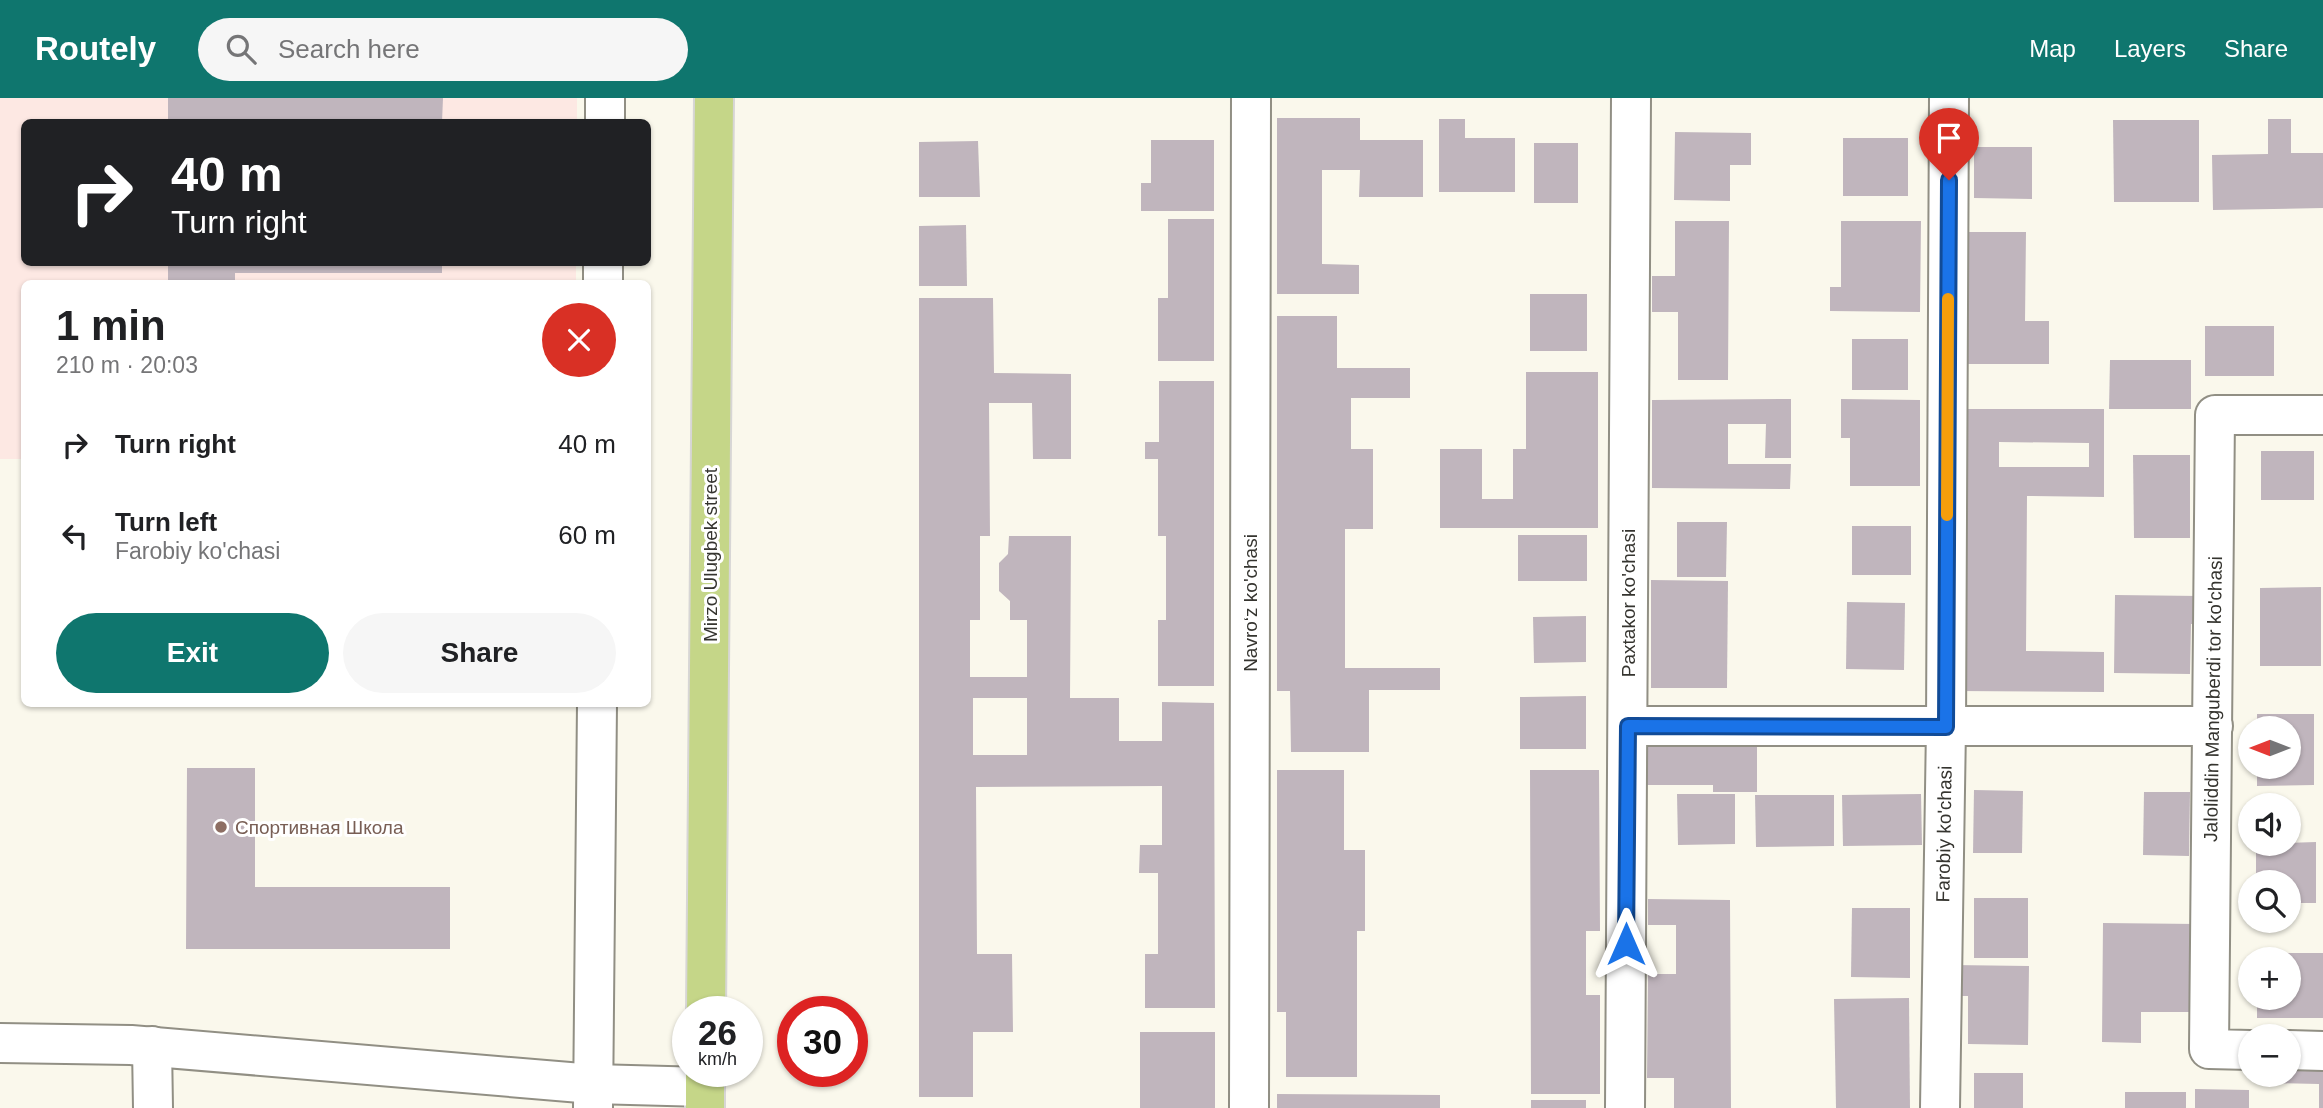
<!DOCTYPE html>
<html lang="en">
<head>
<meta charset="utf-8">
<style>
	:root { --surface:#fff; --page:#f6f6f6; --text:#202124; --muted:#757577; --accent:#0f766e }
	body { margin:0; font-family:Helvetica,sans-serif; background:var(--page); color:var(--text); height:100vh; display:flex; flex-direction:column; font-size:26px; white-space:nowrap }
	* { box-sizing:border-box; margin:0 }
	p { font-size:23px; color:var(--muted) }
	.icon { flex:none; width:38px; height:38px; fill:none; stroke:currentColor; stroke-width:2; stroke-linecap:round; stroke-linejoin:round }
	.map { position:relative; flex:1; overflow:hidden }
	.sheet { position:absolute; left:21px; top:182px; width:630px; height:427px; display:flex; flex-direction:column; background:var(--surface); border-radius:10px; box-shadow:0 2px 5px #0004 }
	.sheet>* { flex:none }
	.banner { position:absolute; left:21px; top:21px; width:630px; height:147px; border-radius:10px; box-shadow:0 2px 5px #0004; background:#202124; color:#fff; overflow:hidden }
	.needle { width:46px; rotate:270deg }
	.buttons { position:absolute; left:2238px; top:618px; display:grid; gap:14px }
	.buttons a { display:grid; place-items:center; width:63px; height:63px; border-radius:50%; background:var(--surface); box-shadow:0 2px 5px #0004; font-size:35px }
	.speed { position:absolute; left:672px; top:898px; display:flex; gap:14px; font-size:35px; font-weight:700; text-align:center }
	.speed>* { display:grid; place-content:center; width:91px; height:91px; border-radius:50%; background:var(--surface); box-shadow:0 2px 5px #0004; line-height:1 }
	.speed small { font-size:18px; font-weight:400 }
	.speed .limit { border:10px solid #d22; background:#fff; color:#111 }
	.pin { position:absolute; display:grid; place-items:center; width:60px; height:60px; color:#fff; margin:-72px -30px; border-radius:50% 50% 50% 0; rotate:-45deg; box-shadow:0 0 7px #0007 }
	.pin .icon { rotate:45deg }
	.me { position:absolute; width:77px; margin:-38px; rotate:0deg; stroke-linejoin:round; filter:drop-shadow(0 0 5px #0008) }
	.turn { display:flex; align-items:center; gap:24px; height:147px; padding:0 35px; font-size:32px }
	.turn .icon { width:91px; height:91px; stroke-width:2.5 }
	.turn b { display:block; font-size:49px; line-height:60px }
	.round { display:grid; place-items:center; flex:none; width:74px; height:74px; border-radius:37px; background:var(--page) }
	.headline { display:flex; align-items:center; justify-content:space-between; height:119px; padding:0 35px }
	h1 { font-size:42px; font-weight:600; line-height:52px }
	.button { display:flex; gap:14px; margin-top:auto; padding:14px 35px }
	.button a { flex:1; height:80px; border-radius:42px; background:var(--accent); color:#fff; font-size:28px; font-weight:600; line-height:80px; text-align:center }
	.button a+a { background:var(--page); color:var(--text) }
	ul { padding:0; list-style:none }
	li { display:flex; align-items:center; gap:21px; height:91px; padding:0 35px }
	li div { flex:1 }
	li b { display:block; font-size:26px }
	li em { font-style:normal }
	header { display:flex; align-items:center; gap:42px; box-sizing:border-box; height:98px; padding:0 35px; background:var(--accent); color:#fff }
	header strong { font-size:33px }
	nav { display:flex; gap:38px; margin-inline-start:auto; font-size:24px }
	.search { width:490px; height:63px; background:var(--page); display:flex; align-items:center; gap:18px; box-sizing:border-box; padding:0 24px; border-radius:38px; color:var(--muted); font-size:26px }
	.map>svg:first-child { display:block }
</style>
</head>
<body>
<header>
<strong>Routely</strong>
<div class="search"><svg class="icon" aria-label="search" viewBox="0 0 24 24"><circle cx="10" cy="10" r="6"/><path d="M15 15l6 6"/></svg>Search here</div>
<nav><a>Map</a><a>Layers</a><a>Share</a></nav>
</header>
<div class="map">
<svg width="2323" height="1010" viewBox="0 0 2323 1010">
	<rect width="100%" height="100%" fill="#faf8ec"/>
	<polygon fill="#fde8e3" points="0,0 577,0 577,24 24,24 24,164 576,164 576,185 24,186 24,361 0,361"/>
	<g fill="#c0b5bd" fill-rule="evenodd">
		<polygon points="168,0 443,0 442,24 168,24"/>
		<polygon points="1277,20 1360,20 1360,42 1423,42 1423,99 1359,99 1360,72 1322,72 1322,166 1359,167 1359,196 1277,196"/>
		<polygon points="1439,21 1465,21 1465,40 1515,40 1515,94 1439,94"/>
		<polygon points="2268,21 2291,21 2291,55 2323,55 2323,110 2213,112 2212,57 2268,56"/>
		<polygon points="2113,22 2199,22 2199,104 2114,104"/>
		<polygon points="1675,34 1751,35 1751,67 1730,67 1730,103 1674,102"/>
		<rect x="1843" y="40" width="65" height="58"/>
		<polygon points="1151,42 1214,42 1214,113 1141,113 1141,85 1151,85"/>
		<polygon points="978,43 980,99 919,99 919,44"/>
		<rect x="1534" y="45" width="44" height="60"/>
		<polygon points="1974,49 2032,49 2032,101 1974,100"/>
		<polygon points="1168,121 1214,121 1214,263 1158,263 1158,200 1168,200"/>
		<polygon points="1675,123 1729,123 1728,282 1678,282 1678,214 1652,214 1652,178 1675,178"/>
		<polygon points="1841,123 1921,123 1920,214 1830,213 1830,189 1841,189"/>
		<polygon points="966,127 967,188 919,188 919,128"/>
		<polygon points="1960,134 2026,134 2025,223 2049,223 2049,266 1960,266"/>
		<polygon points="168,164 442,164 442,175 235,175 235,186 168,186"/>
		<rect x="1530" y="196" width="57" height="57"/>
		<path d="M919,200H993L994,275L1071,276V361H1033L1032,305H989L990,438H980V522H970V579H1027V522H1010V503L999,493V465L1008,456L1009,438H1071L1070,600H1119V643H1162V604L1214,605L1215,910H1145V856H1158V775H1139L1140,747H1162V688L976,689L977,856H1012L1013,934H973V999H919ZM973,600H1027V657H973Z"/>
		<polygon points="1277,218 1337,218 1337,270 1410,270 1410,300 1351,300 1351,351 1373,351 1373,431 1345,431 1345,570 1440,570 1440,592 1369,592 1369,654 1291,654 1290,593 1277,593"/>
		<rect x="2205" y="228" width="69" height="50"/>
		<rect x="1852" y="241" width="56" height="51"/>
		<polygon points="2110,262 2191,262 2191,311 2109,311"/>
		<polygon points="1526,274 1598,274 1598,430 1440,430 1440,351 1482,351 1482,401 1513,401 1513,351 1526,351"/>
		<polygon points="1159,283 1214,283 1214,588 1158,588 1158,522 1166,522 1166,438 1158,438 1158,361 1145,361 1145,344 1159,344"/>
		<polygon points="1791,301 1791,360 1765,360 1766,326 1728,326 1728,366 1791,366 1790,391 1652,390 1652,302"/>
		<polygon points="1841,301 1920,302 1920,388 1850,388 1850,340 1841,340"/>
		<path d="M1960,311H2104V399L2027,398L2026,553L2104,554V594L1958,593ZM1999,344L2089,345V369H1999Z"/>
		<rect x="2261" y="353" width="53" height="49"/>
		<polygon points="2133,357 2190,357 2190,440 2134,440"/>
		<polygon points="1677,424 1727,424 1726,479 1677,479"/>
		<rect x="1852" y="428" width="59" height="49"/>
		<rect x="1518" y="437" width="69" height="46"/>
		<polygon points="1651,482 1728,483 1727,590 1651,590"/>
		<polygon points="2321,489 2321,568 2260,568 2260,490"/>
		<polygon points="2115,497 2200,498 2200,526 2191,526 2190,576 2114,575"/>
		<polygon points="1847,504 1905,505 1904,572 1846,571"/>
		<polygon points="1586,518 1586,564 1534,565 1533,519"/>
		<polygon points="1586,598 1586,651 1520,651 1520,599"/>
		<polygon points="2257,616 2314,616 2314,687 2257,688 2257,668 2289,668 2289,630 2257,630"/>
		<polygon points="1647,644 1757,644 1757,694 1713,694 1713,687 1647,687"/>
		<polygon points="187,670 255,670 255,789 450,789 450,851 186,851"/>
		<polygon points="1277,672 1344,672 1344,752 1365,752 1365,833 1357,833 1357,979 1286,979 1286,914 1277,914"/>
		<polygon points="1530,672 1599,672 1600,833 1586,833 1586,897 1600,897 1600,996 1531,996"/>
		<polygon points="1974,692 2023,693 2022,755 1973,755"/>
		<polygon points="2144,694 2190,694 2189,758 2143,757"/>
		<polygon points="1677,696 1735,696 1735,746 1678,747"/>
		<polygon points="1921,696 1922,747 1843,748 1842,697"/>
		<polygon points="1755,697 1834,697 1834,748 1756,749"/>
		<polygon points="2316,744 2316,805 2289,805 2289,784 2256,784 2256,746"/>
		<rect x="1974" y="800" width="54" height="60"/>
		<polygon points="1648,801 1730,802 1731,1010 1674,1010 1674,980 1647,980 1648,876 1676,876 1676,827 1648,827"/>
		<polygon points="1852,810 1910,810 1910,880 1851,879"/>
		<polygon points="2103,825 2197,826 2196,914 2141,914 2141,945 2102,944"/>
		<polygon points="2257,855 2323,855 2323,920 2257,920 2257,900 2289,900 2289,861 2257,861"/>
		<polygon points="1953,867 2029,868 2028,947 1968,946 1968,898 1952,898"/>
		<polygon points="1909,900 1910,1010 1836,1010 1834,901"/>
		<rect x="1140" y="934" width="75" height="76"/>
		<polygon points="2289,967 2323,968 2323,1010 2319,1010 2319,986 2268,985 2269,976 2289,976"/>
		<rect x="1974" y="975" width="49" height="35"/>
		<polygon points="2195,991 2249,992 2249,1010 2195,1010"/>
		<rect x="2125" y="994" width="61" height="16"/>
		<polygon points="1277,996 1440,997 1440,1010 1277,1010"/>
		<rect x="1531" y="1002" width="55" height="8"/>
	</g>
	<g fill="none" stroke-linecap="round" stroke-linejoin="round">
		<defs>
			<g id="minor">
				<polyline points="605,24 605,0"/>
				<polyline points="603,186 603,164"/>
				<polyline points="1628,628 2213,628"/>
				<polyline points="0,945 131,947 593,986 705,989"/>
				<polyline points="152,948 153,1010"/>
				<polyline points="2250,952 2209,951 2215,317 2323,317"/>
				<polyline points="2289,952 2323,953"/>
				<polyline points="593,1010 597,606"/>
				<polyline points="1249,1010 1251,0"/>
				<polyline points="1625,1010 1631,0"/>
				<polyline points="1940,1010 1946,629 1949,0"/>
			</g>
			<g id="major">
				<polyline points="706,914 714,0"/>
				<polyline points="705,1010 705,973"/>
			</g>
		</defs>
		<use href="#minor" stroke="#918f84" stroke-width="42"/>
		<use href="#major" stroke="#d7d6d5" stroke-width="42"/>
		<use href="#minor" stroke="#fff" stroke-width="38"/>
		<use href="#major" stroke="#c5d688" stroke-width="38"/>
	</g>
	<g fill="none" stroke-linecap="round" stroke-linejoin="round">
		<defs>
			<polyline id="route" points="1626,846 1628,628 1946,629 1949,82"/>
		</defs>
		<use href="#route" stroke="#114b97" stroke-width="18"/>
		<use href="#route" stroke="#1a73e8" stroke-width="12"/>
		<polyline stroke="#f59e0b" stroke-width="12" points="1947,417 1948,201"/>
	</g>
	<circle fill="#8d6e63" stroke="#fff" stroke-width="2.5" cx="221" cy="729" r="7"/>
	<g text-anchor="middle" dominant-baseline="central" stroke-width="6" stroke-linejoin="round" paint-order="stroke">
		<g font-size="19" fill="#35342f" stroke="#fff">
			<text transform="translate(710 457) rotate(-90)">Mirzo Ulugbek street</text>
			<text transform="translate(1250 505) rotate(-90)">Navro‘z ko'chasi</text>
			<text transform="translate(1628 505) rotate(-90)">Paxtakor ko'chasi</text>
			<text transform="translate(2213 601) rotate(-89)">Jaloliddin Manguberdi tor ko'chasi</text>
			<text transform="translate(1944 736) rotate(-89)">Farobiy ko'chasi</text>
		</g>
		<g font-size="19" fill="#785e54" stroke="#fff" text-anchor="start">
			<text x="235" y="729">Спортивная Школа</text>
		</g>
	</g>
</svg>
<div class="buttons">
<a><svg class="needle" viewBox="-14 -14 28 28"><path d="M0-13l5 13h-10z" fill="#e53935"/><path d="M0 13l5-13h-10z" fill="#757577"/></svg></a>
<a><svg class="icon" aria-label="sound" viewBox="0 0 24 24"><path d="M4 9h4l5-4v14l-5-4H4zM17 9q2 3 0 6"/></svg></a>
<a><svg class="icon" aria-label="search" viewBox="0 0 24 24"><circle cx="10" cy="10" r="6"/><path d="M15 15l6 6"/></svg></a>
<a>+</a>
<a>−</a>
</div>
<div class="speed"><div>26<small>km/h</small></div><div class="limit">30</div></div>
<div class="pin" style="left:1949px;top:82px;background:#d93025"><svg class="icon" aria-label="arrive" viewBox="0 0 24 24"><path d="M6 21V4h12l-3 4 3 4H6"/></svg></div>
<svg class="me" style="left:1626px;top:846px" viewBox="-20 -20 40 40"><path d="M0-17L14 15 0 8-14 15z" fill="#1a73e8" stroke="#fff" stroke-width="4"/></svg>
<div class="banner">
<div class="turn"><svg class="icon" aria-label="right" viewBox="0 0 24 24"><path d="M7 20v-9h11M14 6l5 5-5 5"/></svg><div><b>40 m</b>Turn right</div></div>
</div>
<section class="sheet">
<div class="headline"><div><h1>1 min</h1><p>210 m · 20:03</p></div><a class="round" style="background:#d93025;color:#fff"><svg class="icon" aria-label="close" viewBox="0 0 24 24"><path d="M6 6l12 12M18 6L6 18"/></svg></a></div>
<ul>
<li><svg class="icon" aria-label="right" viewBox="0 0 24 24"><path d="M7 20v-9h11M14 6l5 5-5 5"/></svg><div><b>Turn right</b></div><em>40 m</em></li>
<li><svg class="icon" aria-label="left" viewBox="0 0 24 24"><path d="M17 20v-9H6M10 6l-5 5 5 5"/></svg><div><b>Turn left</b><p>Farobiy ko'chasi</p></div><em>60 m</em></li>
</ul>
<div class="button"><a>Exit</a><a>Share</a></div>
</section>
</div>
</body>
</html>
